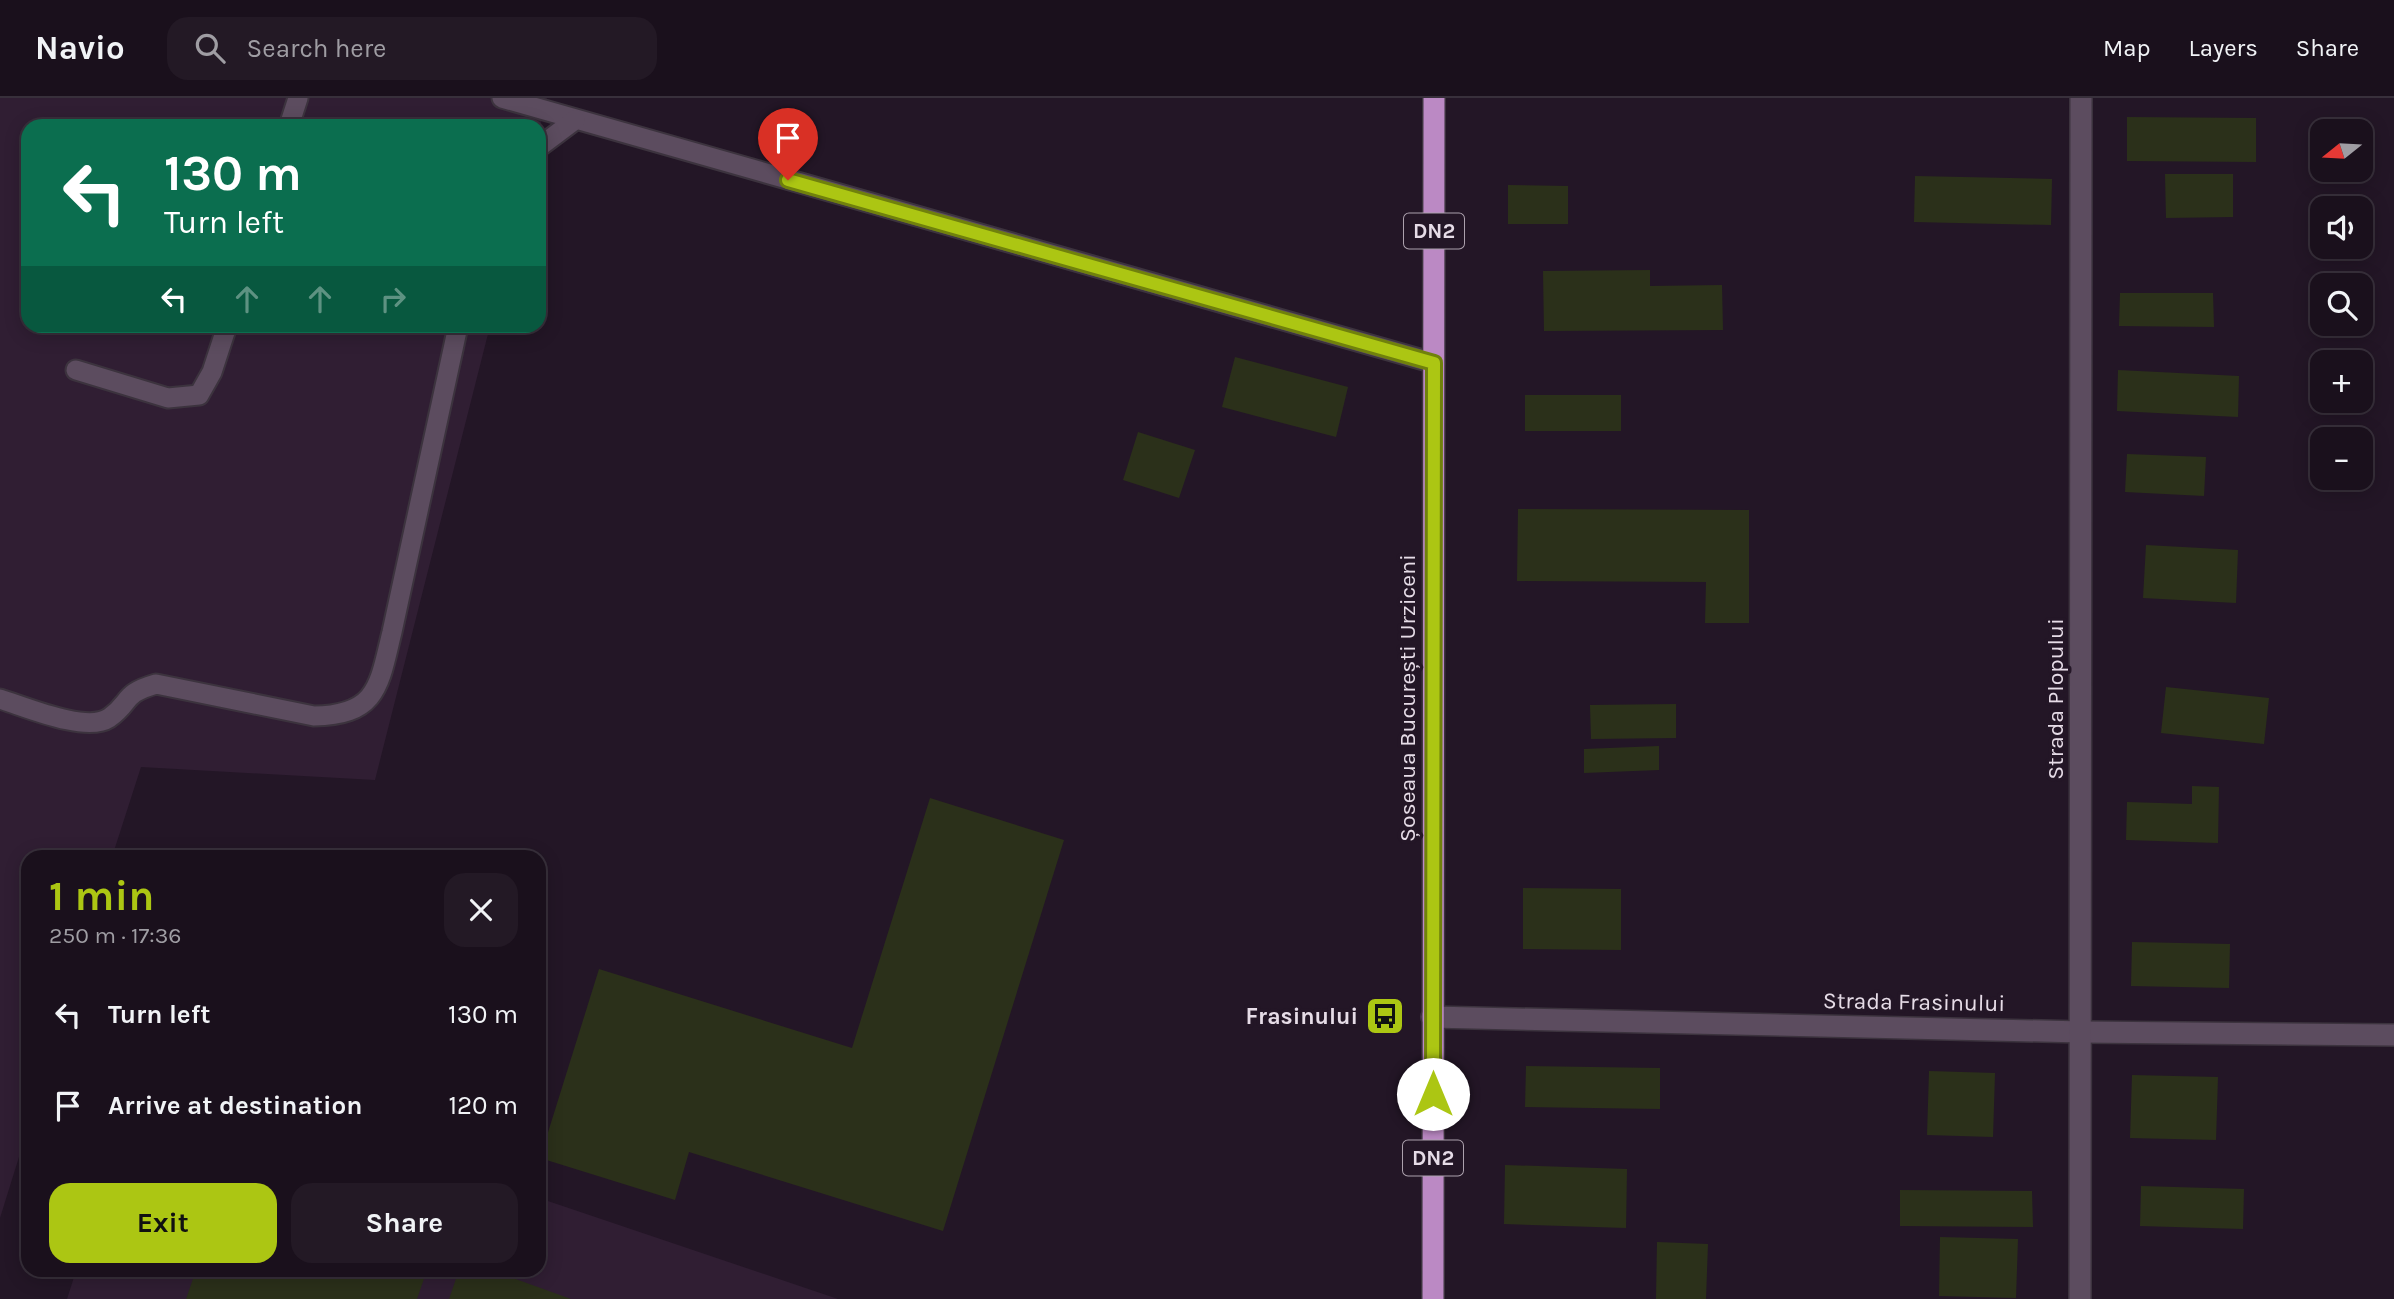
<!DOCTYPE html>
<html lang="en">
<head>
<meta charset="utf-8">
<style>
	:root { --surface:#1a101c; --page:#231925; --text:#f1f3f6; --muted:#9f9da3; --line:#38303b; --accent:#acc613 }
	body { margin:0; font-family:Karla,sans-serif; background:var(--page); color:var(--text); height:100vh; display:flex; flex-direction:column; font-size:26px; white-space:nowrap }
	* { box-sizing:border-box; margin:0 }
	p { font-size:23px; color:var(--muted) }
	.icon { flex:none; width:38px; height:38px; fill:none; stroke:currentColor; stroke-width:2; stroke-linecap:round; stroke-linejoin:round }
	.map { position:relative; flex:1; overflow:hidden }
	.sheet { position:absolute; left:21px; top:752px; width:525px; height:427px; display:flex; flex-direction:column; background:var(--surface); border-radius:21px; box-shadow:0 4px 18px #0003,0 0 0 2px var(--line) }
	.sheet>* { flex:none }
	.guide { position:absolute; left:21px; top:21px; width:525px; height:214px; border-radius:21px; box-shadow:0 4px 18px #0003,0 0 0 2px var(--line); background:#0b6e4f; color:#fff; overflow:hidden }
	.needle { width:46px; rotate:252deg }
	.buttons { position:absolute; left:2310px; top:21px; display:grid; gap:14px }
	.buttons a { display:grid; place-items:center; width:63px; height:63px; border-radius:14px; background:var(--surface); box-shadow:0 4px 18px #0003,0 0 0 2px var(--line); font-size:35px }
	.pin { position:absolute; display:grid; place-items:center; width:60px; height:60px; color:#fff; margin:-72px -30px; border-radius:50% 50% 50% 0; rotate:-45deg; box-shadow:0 0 7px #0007 }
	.pin .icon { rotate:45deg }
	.me { position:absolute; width:77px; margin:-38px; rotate:0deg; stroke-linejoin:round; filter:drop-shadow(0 0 5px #0008) }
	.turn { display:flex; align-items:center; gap:24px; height:147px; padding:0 28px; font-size:32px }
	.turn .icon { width:91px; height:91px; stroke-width:2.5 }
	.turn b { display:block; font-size:49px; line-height:60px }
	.lanes { display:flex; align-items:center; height:66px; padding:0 28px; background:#0003; justify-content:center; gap:35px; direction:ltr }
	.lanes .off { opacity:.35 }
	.round { display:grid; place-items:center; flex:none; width:74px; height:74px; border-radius:21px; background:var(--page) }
	.headline { display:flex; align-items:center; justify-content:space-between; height:119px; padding:0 28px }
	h1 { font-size:42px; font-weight:700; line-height:52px; color:var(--accent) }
	.action { display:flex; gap:14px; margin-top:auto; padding:14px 28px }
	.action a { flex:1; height:80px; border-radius:21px; background:var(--accent); color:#111; font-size:28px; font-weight:700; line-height:80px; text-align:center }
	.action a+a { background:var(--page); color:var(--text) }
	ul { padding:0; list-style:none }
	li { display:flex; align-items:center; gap:21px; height:91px; padding:0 28px }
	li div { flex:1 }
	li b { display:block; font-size:26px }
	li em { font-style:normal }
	header { display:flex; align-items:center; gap:42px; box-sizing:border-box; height:98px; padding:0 35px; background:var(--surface); border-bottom:2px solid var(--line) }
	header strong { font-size:33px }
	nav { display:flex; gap:38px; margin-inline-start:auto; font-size:24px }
	.search { width:490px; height:63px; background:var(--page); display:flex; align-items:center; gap:18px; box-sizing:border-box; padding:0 24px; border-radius:21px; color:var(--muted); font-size:26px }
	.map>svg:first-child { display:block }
</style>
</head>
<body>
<header>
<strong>Navio</strong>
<div class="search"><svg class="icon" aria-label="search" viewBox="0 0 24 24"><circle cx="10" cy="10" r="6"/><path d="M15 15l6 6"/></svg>Search here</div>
<nav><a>Map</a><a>Layers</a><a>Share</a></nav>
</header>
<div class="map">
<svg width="2394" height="1201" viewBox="0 0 2394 1201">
	<rect width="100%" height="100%" fill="#231626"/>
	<g fill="#301e33">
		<polygon points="0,0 547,0 539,33 539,28 28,28 28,228 490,228 375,682 141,669 112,759 28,760 28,1030 0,1120"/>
		<polygon points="539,1100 838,1201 67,1201 76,1173 539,1172"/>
	</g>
	<g fill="#2b301a">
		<polygon points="2127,19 2256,20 2256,64 2127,63"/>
		<polygon points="2165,76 2233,76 2233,119 2166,120"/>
		<polygon points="1915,78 2052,81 2051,127 1914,124"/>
		<polygon points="1508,87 1568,88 1568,126 1508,126"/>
		<polygon points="1650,172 1650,188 1722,187 1723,232 1544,233 1543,173"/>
		<polygon points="2120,195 2213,195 2214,229 2119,228"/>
		<polygon points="1235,259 1348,289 1336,339 1222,309"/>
		<polygon points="2118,272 2239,278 2238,319 2117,313"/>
		<rect x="1525" y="297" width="96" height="36"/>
		<polygon points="1138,334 1195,352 1179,400 1123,382"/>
		<polygon points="2127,356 2206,359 2204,398 2125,394"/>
		<polygon points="1518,411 1749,412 1749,525 1705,525 1706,484 1517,483"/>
		<polygon points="2146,447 2238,452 2236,505 2143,500"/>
		<polygon points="2166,589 2269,600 2264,646 2161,635"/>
		<polygon points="1676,606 1676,640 1591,641 1590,607"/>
		<polygon points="1659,648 1659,672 1584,675 1584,651"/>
		<polygon points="2192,688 2219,689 2218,745 2126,742 2127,704 2192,706"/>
		<polygon points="930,700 1064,742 943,1133 689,1054 675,1102 540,1060 599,871 852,950"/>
		<polygon points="1523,790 1621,791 1621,852 1523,851"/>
		<polygon points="2132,844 2230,846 2229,890 2131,888"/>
		<polygon points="1526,968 1660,970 1660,1011 1525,1009"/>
		<polygon points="1929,973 1995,975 1993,1039 1927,1037"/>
		<polygon points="2132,977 2218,979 2216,1042 2130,1040"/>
		<polygon points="1505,1067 1627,1071 1626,1130 1504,1126"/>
		<polygon points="2141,1088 2244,1091 2243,1131 2140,1128"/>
		<polygon points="1900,1092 2032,1093 2033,1129 1900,1128"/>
		<polygon points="1940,1139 2018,1141 2016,1200 1939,1198"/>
		<polygon points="1657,1144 1708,1146 1706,1201 1656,1201"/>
		<polygon points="196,1172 427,1172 417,1201 186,1201"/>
		<polygon points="459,1172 491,1172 571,1201 449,1201"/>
	</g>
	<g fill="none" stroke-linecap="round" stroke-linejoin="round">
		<defs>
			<g id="lane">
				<polyline points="502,0 1434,265"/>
				<polyline points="289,28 298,0"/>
				<polyline points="539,49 575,22"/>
				<polyline points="76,272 168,300 199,297 212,274 227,228"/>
				<path d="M0,601C26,609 86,635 109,620C132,604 121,596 156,586L314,618C378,617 379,587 392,534L458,228"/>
			</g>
			<g id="street">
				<polyline points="1432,919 2082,934 2394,937"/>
				<polyline points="2080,1201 2081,0"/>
			</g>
			<polyline id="highway" points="1433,1201 1434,0"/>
		</defs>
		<use href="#lane" stroke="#3c333e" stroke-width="23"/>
		<use href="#street" stroke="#3c333e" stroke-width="24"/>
		<use href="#highway" stroke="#3c333e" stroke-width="24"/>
		<use href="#lane" stroke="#5c4c5f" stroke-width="19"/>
		<use href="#street" stroke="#5c4c5f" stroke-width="21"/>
		<use href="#highway" stroke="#bb89c4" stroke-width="21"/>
	</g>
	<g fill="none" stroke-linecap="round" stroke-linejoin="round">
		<defs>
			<polyline id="route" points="788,82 1434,265 1433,996"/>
		</defs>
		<use href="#route" stroke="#70810c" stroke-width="18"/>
		<use href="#route" stroke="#acc613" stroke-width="12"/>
	</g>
	<defs>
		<symbol id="bus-square" viewBox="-11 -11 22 22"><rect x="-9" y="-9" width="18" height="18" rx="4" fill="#acc613" stroke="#231626"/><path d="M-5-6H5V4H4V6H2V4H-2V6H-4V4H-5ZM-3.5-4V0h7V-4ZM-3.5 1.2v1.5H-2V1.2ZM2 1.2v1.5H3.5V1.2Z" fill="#111"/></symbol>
	</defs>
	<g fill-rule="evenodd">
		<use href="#bus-square" x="1363" y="896" width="44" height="44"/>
	</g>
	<g text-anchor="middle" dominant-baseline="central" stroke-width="7" stroke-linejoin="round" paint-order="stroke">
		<g fill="#231626" stroke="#aca1ad" stroke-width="2">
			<rect x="1404" y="115.5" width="60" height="35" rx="5"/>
			<rect x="1403" y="1042.5" width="60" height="35" rx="5"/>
		</g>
		<g font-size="21" font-weight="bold" fill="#e6dce7">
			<text x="1434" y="133">DN2</text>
			<text x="1433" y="1060">DN2</text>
		</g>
		<g font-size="23" fill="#e6dce7" stroke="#231626">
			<text transform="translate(1407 600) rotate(-90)">Șoseaua București Urziceni</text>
			<text transform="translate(2055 601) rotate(-90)">Strada Plopului</text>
			<text transform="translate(1914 904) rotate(1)">Strada Frasinului</text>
		</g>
		<g font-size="23" font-weight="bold" fill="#e6dce7" stroke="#231626" text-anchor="end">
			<text x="1358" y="918">Frasinului</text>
		</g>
	</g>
</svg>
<div class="buttons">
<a><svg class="needle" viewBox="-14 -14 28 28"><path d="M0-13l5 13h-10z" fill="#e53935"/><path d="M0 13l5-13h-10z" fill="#9f9da3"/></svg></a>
<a><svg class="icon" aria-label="sound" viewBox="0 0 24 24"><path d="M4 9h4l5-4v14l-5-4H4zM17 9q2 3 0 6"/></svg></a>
<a><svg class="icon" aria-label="search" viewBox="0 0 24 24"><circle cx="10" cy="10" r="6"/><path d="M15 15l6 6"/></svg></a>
<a>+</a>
<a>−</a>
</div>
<div class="pin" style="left:788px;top:82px;background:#d93025"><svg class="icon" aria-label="arrive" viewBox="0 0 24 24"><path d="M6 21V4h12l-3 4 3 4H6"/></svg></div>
<svg class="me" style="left:1433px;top:996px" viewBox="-20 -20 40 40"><circle r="19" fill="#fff"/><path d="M0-13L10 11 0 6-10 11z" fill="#acc613"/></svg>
<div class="guide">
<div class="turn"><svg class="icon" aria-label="left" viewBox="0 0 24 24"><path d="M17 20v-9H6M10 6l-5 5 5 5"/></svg><div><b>130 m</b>Turn left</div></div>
<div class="lanes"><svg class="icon" aria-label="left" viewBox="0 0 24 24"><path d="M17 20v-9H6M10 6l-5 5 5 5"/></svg><svg class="icon off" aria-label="ahead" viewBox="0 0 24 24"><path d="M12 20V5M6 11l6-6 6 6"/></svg><svg class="icon off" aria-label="ahead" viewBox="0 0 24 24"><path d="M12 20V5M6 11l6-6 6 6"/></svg><svg class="icon off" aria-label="right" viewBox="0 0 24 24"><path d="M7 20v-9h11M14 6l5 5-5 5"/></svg></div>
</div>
<section class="sheet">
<div class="headline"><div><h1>1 min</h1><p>250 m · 17:36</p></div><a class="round"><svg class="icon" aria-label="close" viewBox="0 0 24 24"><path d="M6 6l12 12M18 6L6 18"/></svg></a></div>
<ul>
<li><svg class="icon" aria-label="left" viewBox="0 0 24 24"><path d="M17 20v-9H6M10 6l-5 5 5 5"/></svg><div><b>Turn left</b></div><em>130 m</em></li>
<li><svg class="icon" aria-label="arrive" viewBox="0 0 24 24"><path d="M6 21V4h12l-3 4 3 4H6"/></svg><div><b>Arrive at destination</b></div><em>120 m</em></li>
</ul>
<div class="action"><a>Exit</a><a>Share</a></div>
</section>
</div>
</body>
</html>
